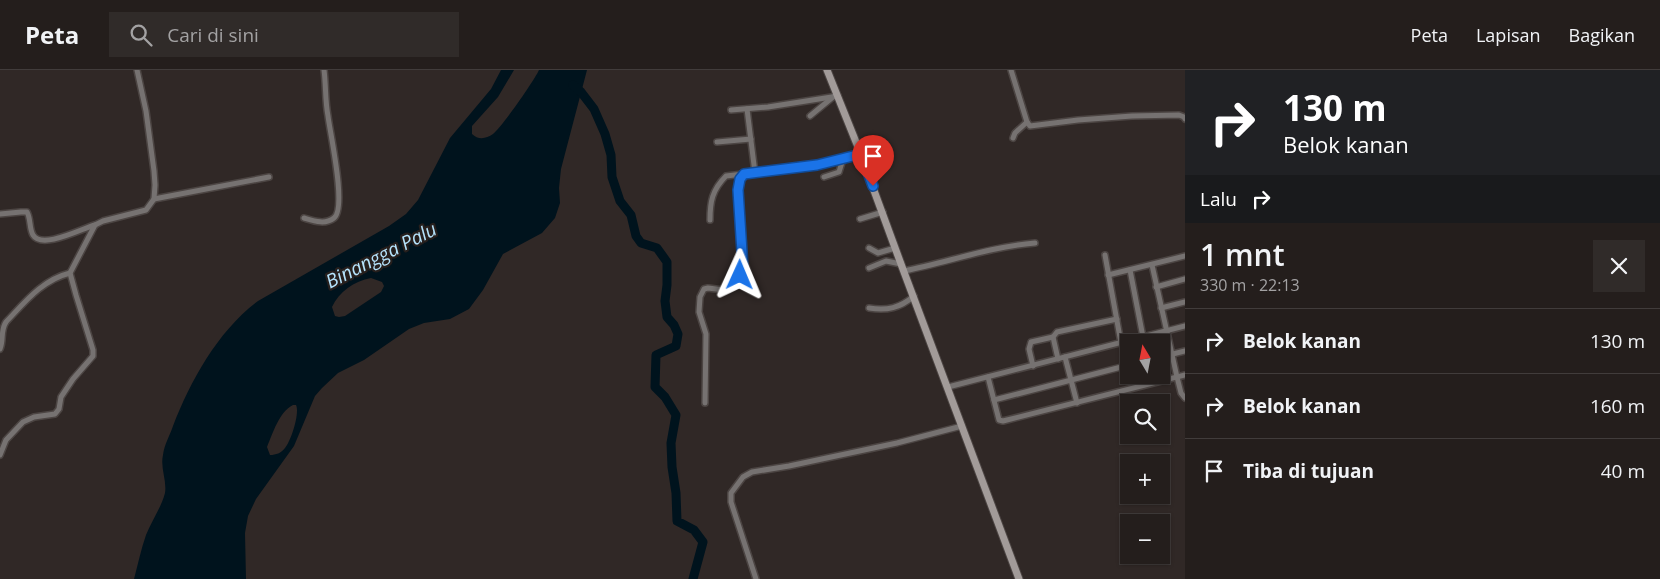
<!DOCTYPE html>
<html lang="id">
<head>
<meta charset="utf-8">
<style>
	:root { --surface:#241e1c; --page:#302b29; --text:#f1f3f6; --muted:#a3a2a3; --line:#413c3b }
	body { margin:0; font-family:"Open Sans",sans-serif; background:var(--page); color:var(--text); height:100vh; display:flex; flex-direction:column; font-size:19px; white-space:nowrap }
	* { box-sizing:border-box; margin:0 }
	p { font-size:16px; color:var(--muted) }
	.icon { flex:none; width:28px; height:28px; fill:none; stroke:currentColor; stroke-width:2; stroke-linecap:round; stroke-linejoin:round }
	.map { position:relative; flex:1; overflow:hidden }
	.panel { display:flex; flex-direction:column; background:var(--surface); width:475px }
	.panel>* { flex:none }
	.guide { background:#202124; color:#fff; overflow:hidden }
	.needle { width:32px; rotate:350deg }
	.fabs { position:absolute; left:1120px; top:264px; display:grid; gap:10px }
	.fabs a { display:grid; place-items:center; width:50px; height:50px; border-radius:0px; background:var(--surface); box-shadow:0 1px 4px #0004,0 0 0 1px var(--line); font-size:25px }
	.pin { position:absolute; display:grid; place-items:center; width:42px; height:42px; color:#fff; margin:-51px -21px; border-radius:50% 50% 50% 0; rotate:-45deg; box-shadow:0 0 5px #0007 }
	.pin .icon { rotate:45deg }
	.me { position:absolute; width:55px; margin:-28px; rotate:1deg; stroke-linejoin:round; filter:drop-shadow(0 0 4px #0008) }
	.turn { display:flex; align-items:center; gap:18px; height:105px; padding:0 15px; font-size:22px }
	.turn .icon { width:65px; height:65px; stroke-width:2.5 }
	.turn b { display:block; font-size:35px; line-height:42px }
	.then { display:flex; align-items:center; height:48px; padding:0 15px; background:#0003; gap:10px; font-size:19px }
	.round { display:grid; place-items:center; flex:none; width:52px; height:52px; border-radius:0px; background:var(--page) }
	.headline { display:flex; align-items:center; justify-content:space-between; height:85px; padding:0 15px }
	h1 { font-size:30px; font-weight:600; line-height:38px }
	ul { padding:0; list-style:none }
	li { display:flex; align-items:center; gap:15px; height:65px; padding:0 15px; border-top:1px solid var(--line) }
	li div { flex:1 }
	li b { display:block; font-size:19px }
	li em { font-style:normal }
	header { display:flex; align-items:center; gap:30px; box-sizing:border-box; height:70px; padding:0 25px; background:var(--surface); border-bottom:1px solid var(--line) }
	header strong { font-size:24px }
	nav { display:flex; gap:28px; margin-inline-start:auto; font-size:18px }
	.search { width:350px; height:45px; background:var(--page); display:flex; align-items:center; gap:12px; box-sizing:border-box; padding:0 18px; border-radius:0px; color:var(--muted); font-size:19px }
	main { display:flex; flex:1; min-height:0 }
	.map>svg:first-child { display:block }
</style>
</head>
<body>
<header>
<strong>Peta</strong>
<div class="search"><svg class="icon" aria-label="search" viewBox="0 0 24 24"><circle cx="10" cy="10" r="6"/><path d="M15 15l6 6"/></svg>Cari di sini</div>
<nav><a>Peta</a><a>Lapisan</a><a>Bagikan</a></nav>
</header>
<main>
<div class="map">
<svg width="1185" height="509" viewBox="0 0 1185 509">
	<rect width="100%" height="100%" fill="#302826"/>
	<path fill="#00131d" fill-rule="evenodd" d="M501,0H514L498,27L472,56V64C478,70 486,69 493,64C502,57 534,11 539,0H587L561,99L559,118L560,133L555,148L542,163L503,184L483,220L469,239L450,249L424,253L409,259L364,290L338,303L322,318L315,326L294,376L256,429L248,446L245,463L246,509H134C138,494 141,479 146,465C152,450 161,438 165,423C167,410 160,398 163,385C164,375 170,365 173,356C191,310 218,261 258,231L389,156L406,144L418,130L450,68L491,19ZM371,208L382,212L384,216L381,222L345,246L339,247L335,246L332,237C339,222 354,211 371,208ZM293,335H296C300,343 291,371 285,378C281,383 276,385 270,385L267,377C273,363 279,342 293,335Z"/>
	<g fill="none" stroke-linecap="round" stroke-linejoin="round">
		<polyline stroke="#00131d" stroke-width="9" points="573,15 581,22 594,39 605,64 611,85 612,107 620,131 631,145 636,166 641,173 657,178 667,192 667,215 665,231 667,247 674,255 678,264 676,276 656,285 655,317 665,327 676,345 671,373 672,397 676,423 677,451 694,460 703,472 693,509"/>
		<defs>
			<g id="minor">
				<polyline points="1011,0 1027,52 1030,56 1078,50 1132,46 1179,45 1184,47 1185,49"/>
				<polyline points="747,39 755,103"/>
				<polyline points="731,40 768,37 838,26"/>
				<polyline points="810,46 833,27"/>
				<polyline points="1013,68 1015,63 1027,52"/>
				<polyline points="717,72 751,69"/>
				<polyline points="824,107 839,102 843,89"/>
				<polyline points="154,129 269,107"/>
				<path d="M0,144L21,142H27C31,149 29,158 33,165C42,180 83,158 95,155"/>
				<path d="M304,148C314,151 325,155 334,148C347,138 330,63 328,46C325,31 326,15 324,0"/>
				<polyline points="860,149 883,142"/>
				<path d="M710,150C710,132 712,120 726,106L817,95L861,84"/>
				<polyline points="869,178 878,183 895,178"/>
				<polyline points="1105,185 1121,273"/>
				<polyline points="1152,195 1177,307 1181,323 1185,328"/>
				<polyline points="869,198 886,191 901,194"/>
				<polyline points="1130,200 1143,267"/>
				<path d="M904,201C949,192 989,177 1035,173"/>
				<polyline points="1108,205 1185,186"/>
				<polyline points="1156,217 1185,209"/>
				<path d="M869,238C887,241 900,238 914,226"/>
				<polyline points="1161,238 1185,232"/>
				<path d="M0,279C4,270 0,261 6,252C25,232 42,210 70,203"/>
				<polyline points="1065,287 1077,333"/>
				<polyline points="1161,287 1185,281"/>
				<polyline points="1058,289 1053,267 1057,262 1117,249"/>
				<polyline points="1033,296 1029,279 1031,272 1053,267"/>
				<polyline points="988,307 999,350 1003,351 1185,305"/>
				<polyline points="948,317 1185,256"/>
				<polyline points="994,330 1129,295"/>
				<polyline points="705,333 706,264 699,242 700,227 704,219 708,218 724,220 728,219 740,205 743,198 738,119 740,109 744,104"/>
				<polyline points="0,385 6,370 23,352 34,347 55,344 59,339 61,327 73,309 93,286 93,280 76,225 70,203 95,155 103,151 146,140 154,129 155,115 154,101 146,41 137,0"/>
				<polyline points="756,509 731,432 731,423 743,407 752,402 789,396 897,373 962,356"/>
			</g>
			<polyline id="secondary" points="827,0 858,77 901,194 1019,509"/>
		</defs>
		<use href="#minor" stroke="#4c4543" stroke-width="8"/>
		<use href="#secondary" stroke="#4c4543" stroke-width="9"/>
		<use href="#minor" stroke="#767271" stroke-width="5"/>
		<use href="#secondary" stroke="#a29b99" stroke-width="7"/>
	</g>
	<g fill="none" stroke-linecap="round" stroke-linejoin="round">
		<defs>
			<polyline id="route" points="740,205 743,198 738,120 740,109 744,104 817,95 861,84 873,116"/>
		</defs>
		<use href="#route" stroke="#114b97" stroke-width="12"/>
		<use href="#route" stroke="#1a73e8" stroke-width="9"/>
	</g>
	<g text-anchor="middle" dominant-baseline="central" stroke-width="4.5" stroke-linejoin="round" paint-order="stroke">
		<g font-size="19" font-style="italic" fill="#b5e3fc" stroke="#261f1d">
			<text transform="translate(381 185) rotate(-27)">Binangga Palu</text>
		</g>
	</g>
</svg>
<div class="fabs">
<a><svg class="needle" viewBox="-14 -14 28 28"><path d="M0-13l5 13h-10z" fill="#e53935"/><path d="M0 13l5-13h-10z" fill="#a3a2a3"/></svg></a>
<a><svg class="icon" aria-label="search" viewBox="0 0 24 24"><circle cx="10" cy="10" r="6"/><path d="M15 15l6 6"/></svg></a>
<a>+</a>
<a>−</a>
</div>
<div class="pin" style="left:873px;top:116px;background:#d93025"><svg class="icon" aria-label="arrive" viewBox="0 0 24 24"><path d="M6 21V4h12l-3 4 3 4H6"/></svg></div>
<svg class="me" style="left:740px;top:205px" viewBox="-20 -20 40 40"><path d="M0-17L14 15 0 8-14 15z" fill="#1a73e8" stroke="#fff" stroke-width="4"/></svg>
</div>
<section class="panel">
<div class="guide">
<div class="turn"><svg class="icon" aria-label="right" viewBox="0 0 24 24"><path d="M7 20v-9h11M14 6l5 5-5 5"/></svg><div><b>130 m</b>Belok kanan</div></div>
<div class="then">Lalu<svg class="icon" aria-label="right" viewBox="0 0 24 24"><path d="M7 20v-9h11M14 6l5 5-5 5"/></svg></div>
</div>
<div class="headline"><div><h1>1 mnt</h1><p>330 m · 22:13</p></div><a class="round"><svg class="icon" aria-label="close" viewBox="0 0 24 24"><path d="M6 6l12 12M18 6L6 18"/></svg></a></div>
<ul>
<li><svg class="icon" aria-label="right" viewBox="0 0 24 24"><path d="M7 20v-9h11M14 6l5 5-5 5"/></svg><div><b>Belok kanan</b></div><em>130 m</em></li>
<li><svg class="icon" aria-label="right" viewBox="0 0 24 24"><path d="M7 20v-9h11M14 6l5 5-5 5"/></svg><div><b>Belok kanan</b></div><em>160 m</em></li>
<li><svg class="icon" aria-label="arrive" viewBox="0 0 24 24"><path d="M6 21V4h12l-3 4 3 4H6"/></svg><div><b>Tiba di tujuan</b></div><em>40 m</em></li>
</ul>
</section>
</main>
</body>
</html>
